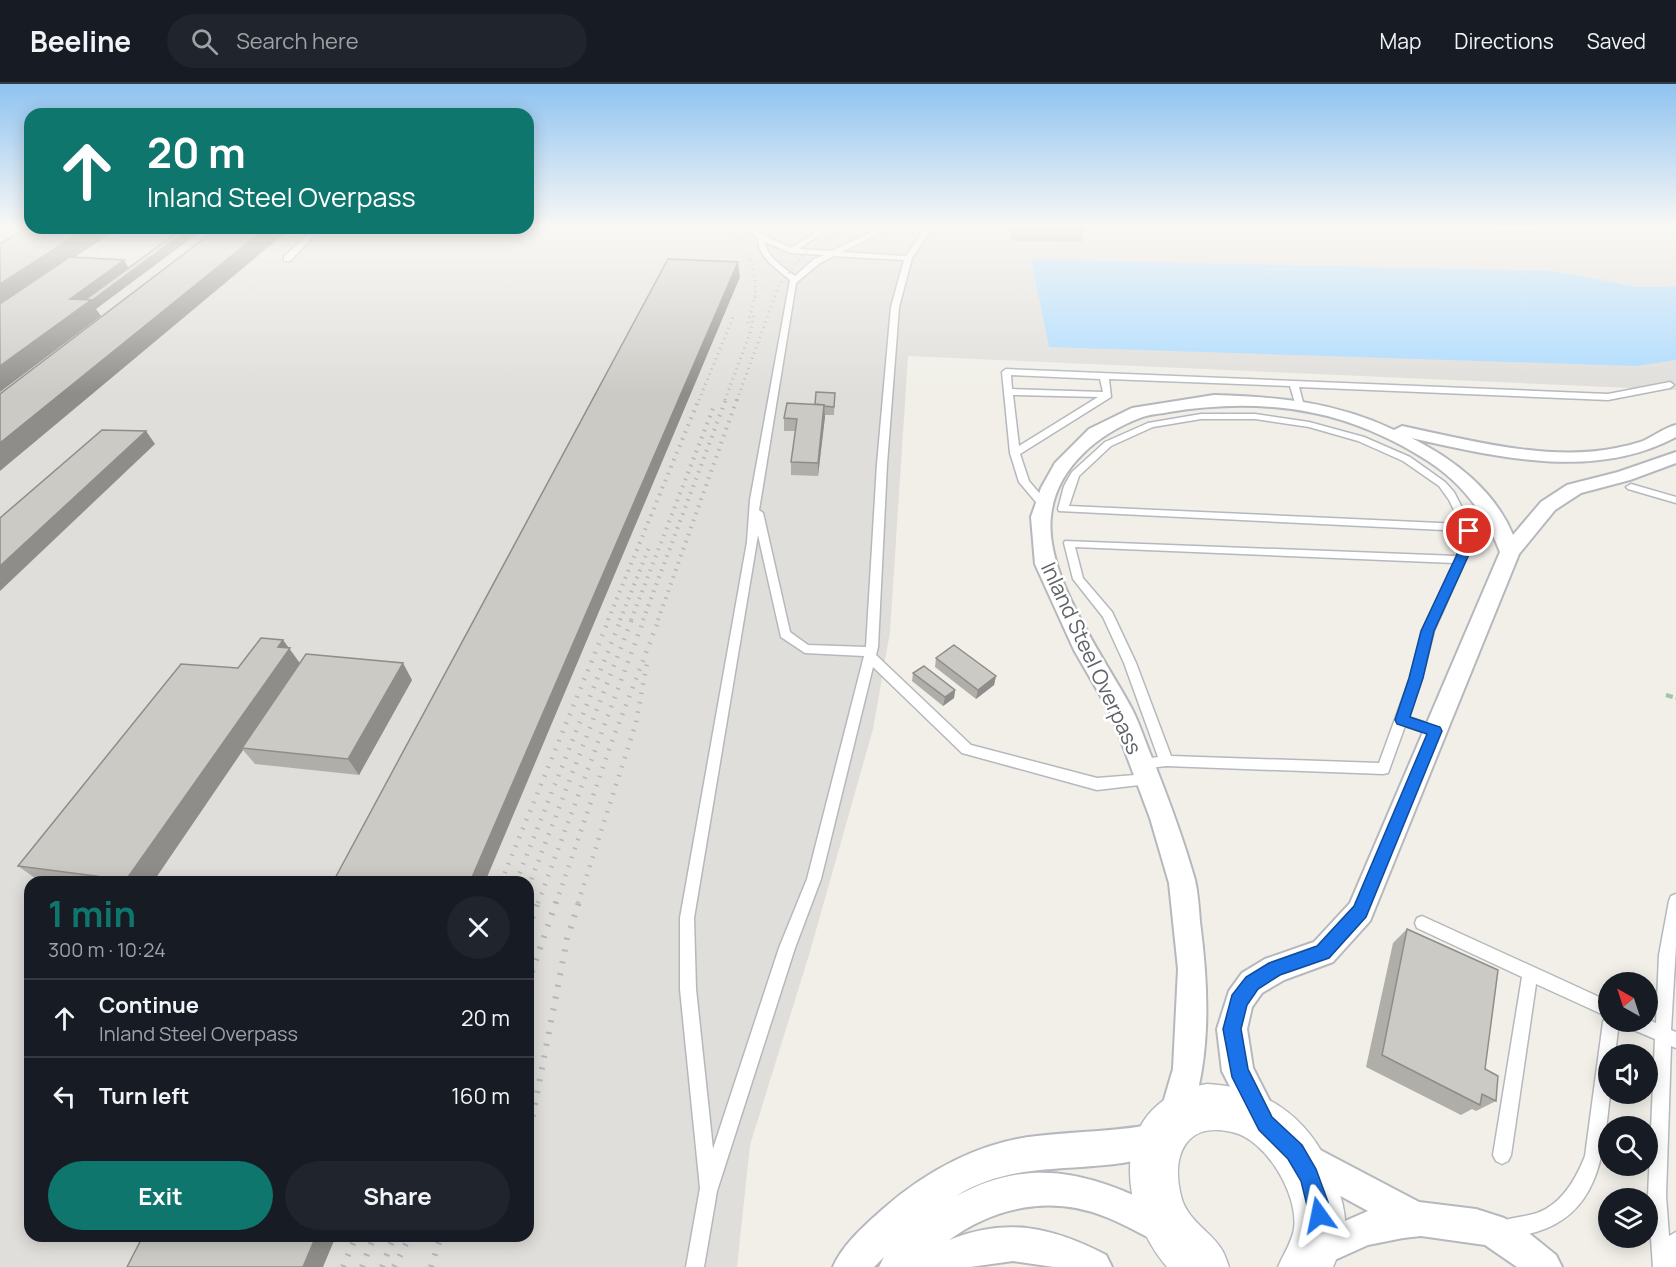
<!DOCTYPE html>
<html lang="en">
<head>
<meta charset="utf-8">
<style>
	:root { --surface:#171b24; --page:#20242c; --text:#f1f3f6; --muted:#9ea1a6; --line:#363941; --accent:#0f766e }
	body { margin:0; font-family:Manrope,sans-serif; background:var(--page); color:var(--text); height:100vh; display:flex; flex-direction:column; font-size:22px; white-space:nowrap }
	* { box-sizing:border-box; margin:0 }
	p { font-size:20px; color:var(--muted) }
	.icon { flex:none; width:33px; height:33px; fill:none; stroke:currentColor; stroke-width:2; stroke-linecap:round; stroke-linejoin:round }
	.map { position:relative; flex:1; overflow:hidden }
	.panel { position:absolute; left:24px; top:792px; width:510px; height:366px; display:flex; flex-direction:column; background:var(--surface); border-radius:18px; box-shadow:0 3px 15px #0003 }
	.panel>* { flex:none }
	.guide { position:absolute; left:24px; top:24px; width:510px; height:126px; border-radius:18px; box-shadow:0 3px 15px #0003; background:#0f766e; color:#fff; overflow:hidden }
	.needle { width:39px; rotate:321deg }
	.tools { position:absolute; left:1598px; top:888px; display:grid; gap:12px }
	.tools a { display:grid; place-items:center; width:60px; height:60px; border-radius:50%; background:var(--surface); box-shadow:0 3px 15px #0003; font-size:30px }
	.pin { position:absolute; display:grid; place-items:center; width:51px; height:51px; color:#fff; margin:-26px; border:3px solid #fff; border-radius:50%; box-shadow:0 2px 6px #0007 }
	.me { position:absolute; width:66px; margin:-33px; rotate:348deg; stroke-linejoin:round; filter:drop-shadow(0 0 4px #0008) }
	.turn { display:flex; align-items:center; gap:21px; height:126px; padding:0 24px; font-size:27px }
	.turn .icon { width:78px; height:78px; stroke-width:2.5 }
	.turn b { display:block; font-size:42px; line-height:51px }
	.round { display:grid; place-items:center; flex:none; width:63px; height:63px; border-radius:32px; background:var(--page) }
	.head { display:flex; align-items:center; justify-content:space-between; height:102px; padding:0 24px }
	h1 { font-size:36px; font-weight:700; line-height:45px; color:var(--accent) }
	.button { display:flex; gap:12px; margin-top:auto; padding:12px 24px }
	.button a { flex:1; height:69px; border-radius:36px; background:var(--accent); color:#fff; font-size:24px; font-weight:700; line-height:69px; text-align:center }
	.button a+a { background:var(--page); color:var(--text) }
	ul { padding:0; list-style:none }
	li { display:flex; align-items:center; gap:18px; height:78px; padding:0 24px; border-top:2px solid var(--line) }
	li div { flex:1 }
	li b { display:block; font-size:22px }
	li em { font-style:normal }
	header { display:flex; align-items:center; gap:36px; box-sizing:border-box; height:84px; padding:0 30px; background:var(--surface); border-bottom:2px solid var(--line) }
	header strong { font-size:28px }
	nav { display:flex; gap:33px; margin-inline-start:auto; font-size:21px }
	.search { width:420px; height:54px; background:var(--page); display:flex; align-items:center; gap:15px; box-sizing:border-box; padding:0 21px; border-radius:33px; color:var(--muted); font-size:22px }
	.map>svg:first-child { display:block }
</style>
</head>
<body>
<header>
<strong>Beeline</strong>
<div class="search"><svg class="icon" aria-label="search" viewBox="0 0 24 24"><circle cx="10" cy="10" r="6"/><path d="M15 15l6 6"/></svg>Search here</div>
<nav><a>Map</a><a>Directions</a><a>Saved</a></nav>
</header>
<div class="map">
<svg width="1676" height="1183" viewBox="0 0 1676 1183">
	<rect width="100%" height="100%" fill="#f1efe8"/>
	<path fill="#e0deda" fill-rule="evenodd" d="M0,144H1676V202L1638,203L1553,187L1032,175L1663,277L1676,276V306L908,272L890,548L873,645L809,871L750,1061L737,1183H0ZM30,798H528V1152H30Z"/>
	<polygon fill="#aadaff" points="1031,175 1554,187 1638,203 1676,202 1676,276 1636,282 1049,263"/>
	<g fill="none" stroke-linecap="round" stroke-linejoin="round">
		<defs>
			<g id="service">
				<polygon points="314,144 321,144 290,177 284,177 284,173"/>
				<path d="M746,144C753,144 780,160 791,164L822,144H830L799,165L832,167L880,144H889L842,168L906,172L925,144H932L912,174L899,223L887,380L878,563L876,571L971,661L1097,694L1148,690L1153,691L1155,695L1153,699L1148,700L1097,706L962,669L873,583L821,795L795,864L717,1107L704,1183H686L700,1104L680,905V834L747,458L750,416L790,196C777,185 757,172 758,155ZM765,158L791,169L824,171L814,175L795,192C784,184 766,172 765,158ZM834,172L904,176L891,223L877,380L866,563L808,561L790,548L763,429L759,426L796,199L820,179ZM758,451L781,553L805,569L864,572L807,795L779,864L713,1065L696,905L694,834Z"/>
				<polygon points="1492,144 1537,144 1537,145 1534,147 1495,146"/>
				<path d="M1006,285L1608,310L1670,298L1674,301L1670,304L1608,316L1299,303L1304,322L1300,325L1296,322L1290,302L1109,295L1111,313L1020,370L1029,397L1050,422L1045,425L1041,424L1019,398L1010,369L1002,288ZM1011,291L1100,295L1103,308L1012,305ZM1013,311L1098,313L1019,362Z"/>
				<path d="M1201,330H1255L1309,338L1364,353L1410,373L1445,398L1454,408L1474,447L1470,466L1434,547L1422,594L1408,633L1439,643L1441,647L1439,651L1435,652L1405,642L1388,689L1383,690L1166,682L1142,685L1137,684L1135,680L1137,676L1158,673L1124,579L1103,533L1073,495L1064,459L1065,457L1457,472L1464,447L1059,427L1058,425L1064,402L1072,388L1105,358L1148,339ZM1201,335H1255L1309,343L1358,357L1403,377L1439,402L1449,416L1461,440L1069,422L1079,392L1111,362L1153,343ZM1075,463L1454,479L1422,547L1410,594L1379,679L1171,672L1136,579L1112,528L1083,494Z"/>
				<polygon points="1631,400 1676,413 1676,419 1628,405 1626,403"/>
				<polygon points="1676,810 1676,862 1671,946 1676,948 1676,964 1671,962 1666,1112 1669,1152 1676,1148 1676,1183 1653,1183 1648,1112 1655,955 1629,944 1627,938 1647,938 1647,935 1656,939 1659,871 1669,817 1671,812"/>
				<path d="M1422,832L1608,917V938H1619L1615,970H1608V1010H1610C1604,1065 1601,1129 1536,1148C1524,1151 1511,1155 1500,1150L1497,1144L1500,1138C1511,1133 1525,1133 1537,1129C1562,1120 1576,1095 1585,1072L1603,938L1606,932L1536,900L1511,1071L1508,1077L1502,1080L1496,1077L1493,1071L1522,893L1417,844L1415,839L1417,834Z"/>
			</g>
			<g id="minor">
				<path d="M1214,311C1279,313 1335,318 1394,346L1402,342C1468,356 1549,378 1616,364C1625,362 1635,360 1643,357C1654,352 1664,344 1676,341V353C1594,397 1497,373 1411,354C1453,374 1495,407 1513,451L1541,418L1567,401L1618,388L1676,368V379L1630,396L1581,409L1555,426L1519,470L1370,837L1333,878L1284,896L1262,909L1252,923L1247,945L1253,984L1279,1035L1274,1046L1263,1051L1252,1046L1222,987L1217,945L1229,907L1242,889L1265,875L1314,858L1350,819L1500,468C1485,428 1458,394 1420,372C1389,353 1350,336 1314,329C1266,319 1217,320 1169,328C1160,330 1149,330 1140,334C1098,350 1056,384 1051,432C1044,492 1105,574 1132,625C1141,643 1147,663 1155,681C1170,719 1184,757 1195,796C1198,809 1199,824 1200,838C1209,906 1212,982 1185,1047L1174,1052L1175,1055L1170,1066C1100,1096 1024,1069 956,1112C1037,1068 1101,1093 1177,1132L1182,1144L1177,1156L1165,1161C1145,1153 1127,1141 1106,1133C1052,1111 996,1122 949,1156C1007,1133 1052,1143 1106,1171L1112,1183H1054L1013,1177L970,1183H879L884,1173L874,1183H833C843,1160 865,1141 883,1125C926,1087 980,1058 1037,1052C1079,1047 1118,1048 1159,1039L1158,1036L1173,985L1178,885L1169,799L1150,734L1111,630L1074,566L1035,480L1031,433L1041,404L1055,379L1089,345L1132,324Z"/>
				<polygon points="1305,1058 1419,1118 1476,1125 1504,1134 1525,1146 1556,1171 1562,1183 1517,1183 1485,1161 1421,1152 1403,1154 1368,1161 1319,1183 1304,1179 1299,1167 1304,1155 1368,1127 1293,1086 1289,1074 1293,1062"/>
			</g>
			<path id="secondary" d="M1207,1000C1271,1003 1315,1039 1336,1099C1341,1113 1346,1128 1345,1144C1344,1157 1338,1171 1333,1183H1278C1283,1171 1292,1158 1294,1145C1299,1111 1266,1055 1232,1048C1185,1037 1171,1072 1181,1112C1187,1137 1211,1147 1222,1166C1225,1171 1227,1178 1229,1183H1167C1115,1122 1109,1015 1207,1000Z"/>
		</defs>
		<use href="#service" stroke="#b5b8bc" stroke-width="3"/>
		<use href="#minor" stroke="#b5b8bc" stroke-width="4"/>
		<use href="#secondary" stroke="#b6babf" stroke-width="3"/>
		<polyline stroke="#9cc7a9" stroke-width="4" stroke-dasharray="7 3" stroke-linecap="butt" points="1666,611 1676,614"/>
		<use href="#service" fill="#fff" fill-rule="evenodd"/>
		<use href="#minor" fill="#fff" fill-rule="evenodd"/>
		<use href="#secondary" fill="#fff" fill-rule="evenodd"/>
		<g stroke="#b6b7b8" stroke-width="3" stroke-dasharray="1 4.5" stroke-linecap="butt">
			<path d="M728,144C750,165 757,184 755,214"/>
			<polyline points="73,181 132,144"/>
			<polyline points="748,239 756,208"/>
			<polyline points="699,316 733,233"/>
			<polyline points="725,316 750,249 754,231"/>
			<polyline points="737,316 779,201 806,168 845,144"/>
		</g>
		<g stroke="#b6b7b8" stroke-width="4" stroke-dasharray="1.5 6" stroke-linecap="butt">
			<polyline points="608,536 699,315"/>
			<polyline points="620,536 650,461"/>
			<polyline points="631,536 714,322"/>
			<polyline points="643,536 726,315"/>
			<polyline points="658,536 737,315"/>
		</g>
		<g stroke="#b6b7b8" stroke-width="4.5" stroke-dasharray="1.5 8" stroke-linecap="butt">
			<polyline points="501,798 609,535"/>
			<polyline points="516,798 621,535"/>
			<polyline points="528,804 632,535"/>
			<polyline points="538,819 644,535"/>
			<polyline points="556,819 611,660 659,535"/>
			<polyline points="578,819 636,639 647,579"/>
		</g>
		<g stroke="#b6b7b8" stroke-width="6" stroke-dasharray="2 10" stroke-linecap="butt">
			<polyline points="528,845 538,818"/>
			<polyline points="528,899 556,818"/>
			<polyline points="528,1056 567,855 579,818"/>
			<polyline points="343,1183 356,1152"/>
			<polyline points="362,1183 374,1152"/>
			<polyline points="382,1183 394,1152"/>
			<polyline points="394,1183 410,1152"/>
			<polyline points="431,1183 441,1152"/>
		</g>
	</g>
	<g fill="#afaea9">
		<polygon points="1009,144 1083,144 1084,147 1082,158 1011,157"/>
		<polygon points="835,309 834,331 825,331 818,392 791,391 791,378 795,347 784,347 784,334 816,320"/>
		<polygon points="283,556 300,579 412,596 359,691 255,680 243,666 153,798 44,798 39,797 18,782 238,584"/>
		<polygon points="936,574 996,592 994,601 976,615 935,583"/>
		<polygon points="913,589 955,606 954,614 943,622 912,597"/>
		<polygon points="1407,845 1485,985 1496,1017 1476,1027 1472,1025 1461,1031 1366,983 1393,859"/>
	</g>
	<g fill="#8f8d8a">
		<polygon points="87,144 119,144 0,223 0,200"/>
		<polygon points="190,144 205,144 96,225 101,232 0,308 0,282 70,215 124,176 131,188"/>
		<polygon points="266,144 291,144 0,387 0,359"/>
		<polygon points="738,178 740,193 485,798 470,798"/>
		<polygon points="824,321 825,333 818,392 818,379"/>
		<polygon points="146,347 155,360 0,507 0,482"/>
		<polygon points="283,556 301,581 242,664 243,666 153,798 129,798 126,796"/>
		<polygon points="403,579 412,596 359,691 348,675"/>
		<polygon points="996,592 994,601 976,615 978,606"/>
		<polygon points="955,606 954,614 943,622 945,613"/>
		<polygon points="316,1152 336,1152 323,1183 303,1183"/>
	</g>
	<g fill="#cccac5" stroke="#8f8d8a" stroke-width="1.5">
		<polygon points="26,144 87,144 0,200 0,160"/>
		<polygon points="183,144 190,144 91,217 85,216"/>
		<polygon points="218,144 266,144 0,359 0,310"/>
		<polygon points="1013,144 1083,144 1084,147 1013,146"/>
		<polygon points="70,173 124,176 70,215 91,216 0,282 0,220"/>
		<polygon points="668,175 738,178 470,798 333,798"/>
		<polygon points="816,308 835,309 834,323 824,322 824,321 815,320"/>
		<polygon points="787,319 824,321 818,379 791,378 797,335 784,334"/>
		<polygon points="102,346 146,347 0,482 0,434"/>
		<polygon points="261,554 283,556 278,563 290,564 126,796 18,782 181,580 238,584"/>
		<polygon points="954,561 996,592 978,606 936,574"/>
		<polygon points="306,570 403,579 348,675 242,664"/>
		<polygon points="924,582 955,606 945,613 913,589"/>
		<polygon points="1407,845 1498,886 1485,985 1498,992 1496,1017 1482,1010 1480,1021 1382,971"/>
		<polygon points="143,1152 316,1152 303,1183 127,1183"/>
	</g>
	<linearGradient id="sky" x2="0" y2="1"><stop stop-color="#8fc3f1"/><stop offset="0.46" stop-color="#f9f8f5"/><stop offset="1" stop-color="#f9f8f5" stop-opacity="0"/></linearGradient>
	<rect width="1676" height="310" fill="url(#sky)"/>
	<polygon fill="#1a73e8" stroke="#114b97" stroke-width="1.5" points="1469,443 1475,447 1471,466 1434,547 1423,594 1410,633 1440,643 1442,647 1366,833 1329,874 1280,891 1258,905 1247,921 1241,945 1248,985 1272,1033 1302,1061 1316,1085 1328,1118 1329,1131 1326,1138 1319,1141 1311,1138 1301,1097 1288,1075 1259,1046 1232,993 1223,945 1232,911 1246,893 1269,879 1317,862 1354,822 1427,650 1397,640 1395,636 1409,594 1421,547 1459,466 1464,447"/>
	<g text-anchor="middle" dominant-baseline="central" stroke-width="5" stroke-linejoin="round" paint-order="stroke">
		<g font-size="21" fill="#5f6368" stroke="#fff">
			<text transform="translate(1092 574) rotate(65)">Inland Steel Overpass</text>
		</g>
	</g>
</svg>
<div class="tools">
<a><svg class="needle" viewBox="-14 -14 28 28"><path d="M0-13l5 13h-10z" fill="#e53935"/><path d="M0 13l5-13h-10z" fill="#9ea1a6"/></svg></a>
<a><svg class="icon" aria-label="sound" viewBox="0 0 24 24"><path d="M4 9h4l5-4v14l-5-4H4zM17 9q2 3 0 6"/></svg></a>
<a><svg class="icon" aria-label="search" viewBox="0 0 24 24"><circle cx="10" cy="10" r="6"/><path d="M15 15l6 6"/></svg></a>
<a><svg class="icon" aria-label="layers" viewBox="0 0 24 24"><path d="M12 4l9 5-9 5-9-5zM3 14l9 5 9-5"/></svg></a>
</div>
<div class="pin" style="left:1469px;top:447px;background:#d93025"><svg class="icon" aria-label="arrive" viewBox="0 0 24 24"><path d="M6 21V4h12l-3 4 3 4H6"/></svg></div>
<svg class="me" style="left:1319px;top:1131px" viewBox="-20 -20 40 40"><path d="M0-17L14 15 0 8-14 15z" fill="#1a73e8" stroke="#fff" stroke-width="4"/></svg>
<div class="guide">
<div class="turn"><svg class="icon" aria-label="ahead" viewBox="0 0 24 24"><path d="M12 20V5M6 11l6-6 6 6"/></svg><div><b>20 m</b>Inland Steel Overpass</div></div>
</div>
<section class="panel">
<div class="head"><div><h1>1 min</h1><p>300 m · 10:24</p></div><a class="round"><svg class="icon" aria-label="close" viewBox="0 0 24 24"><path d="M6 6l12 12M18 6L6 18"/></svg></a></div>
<ul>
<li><svg class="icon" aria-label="ahead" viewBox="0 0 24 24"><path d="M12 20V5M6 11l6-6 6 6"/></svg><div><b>Continue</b><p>Inland Steel Overpass</p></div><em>20 m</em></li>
<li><svg class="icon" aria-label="left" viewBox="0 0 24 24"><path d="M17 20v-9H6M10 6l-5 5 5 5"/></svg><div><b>Turn left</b></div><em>160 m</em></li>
</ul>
<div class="button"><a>Exit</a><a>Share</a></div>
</section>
</div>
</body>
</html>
